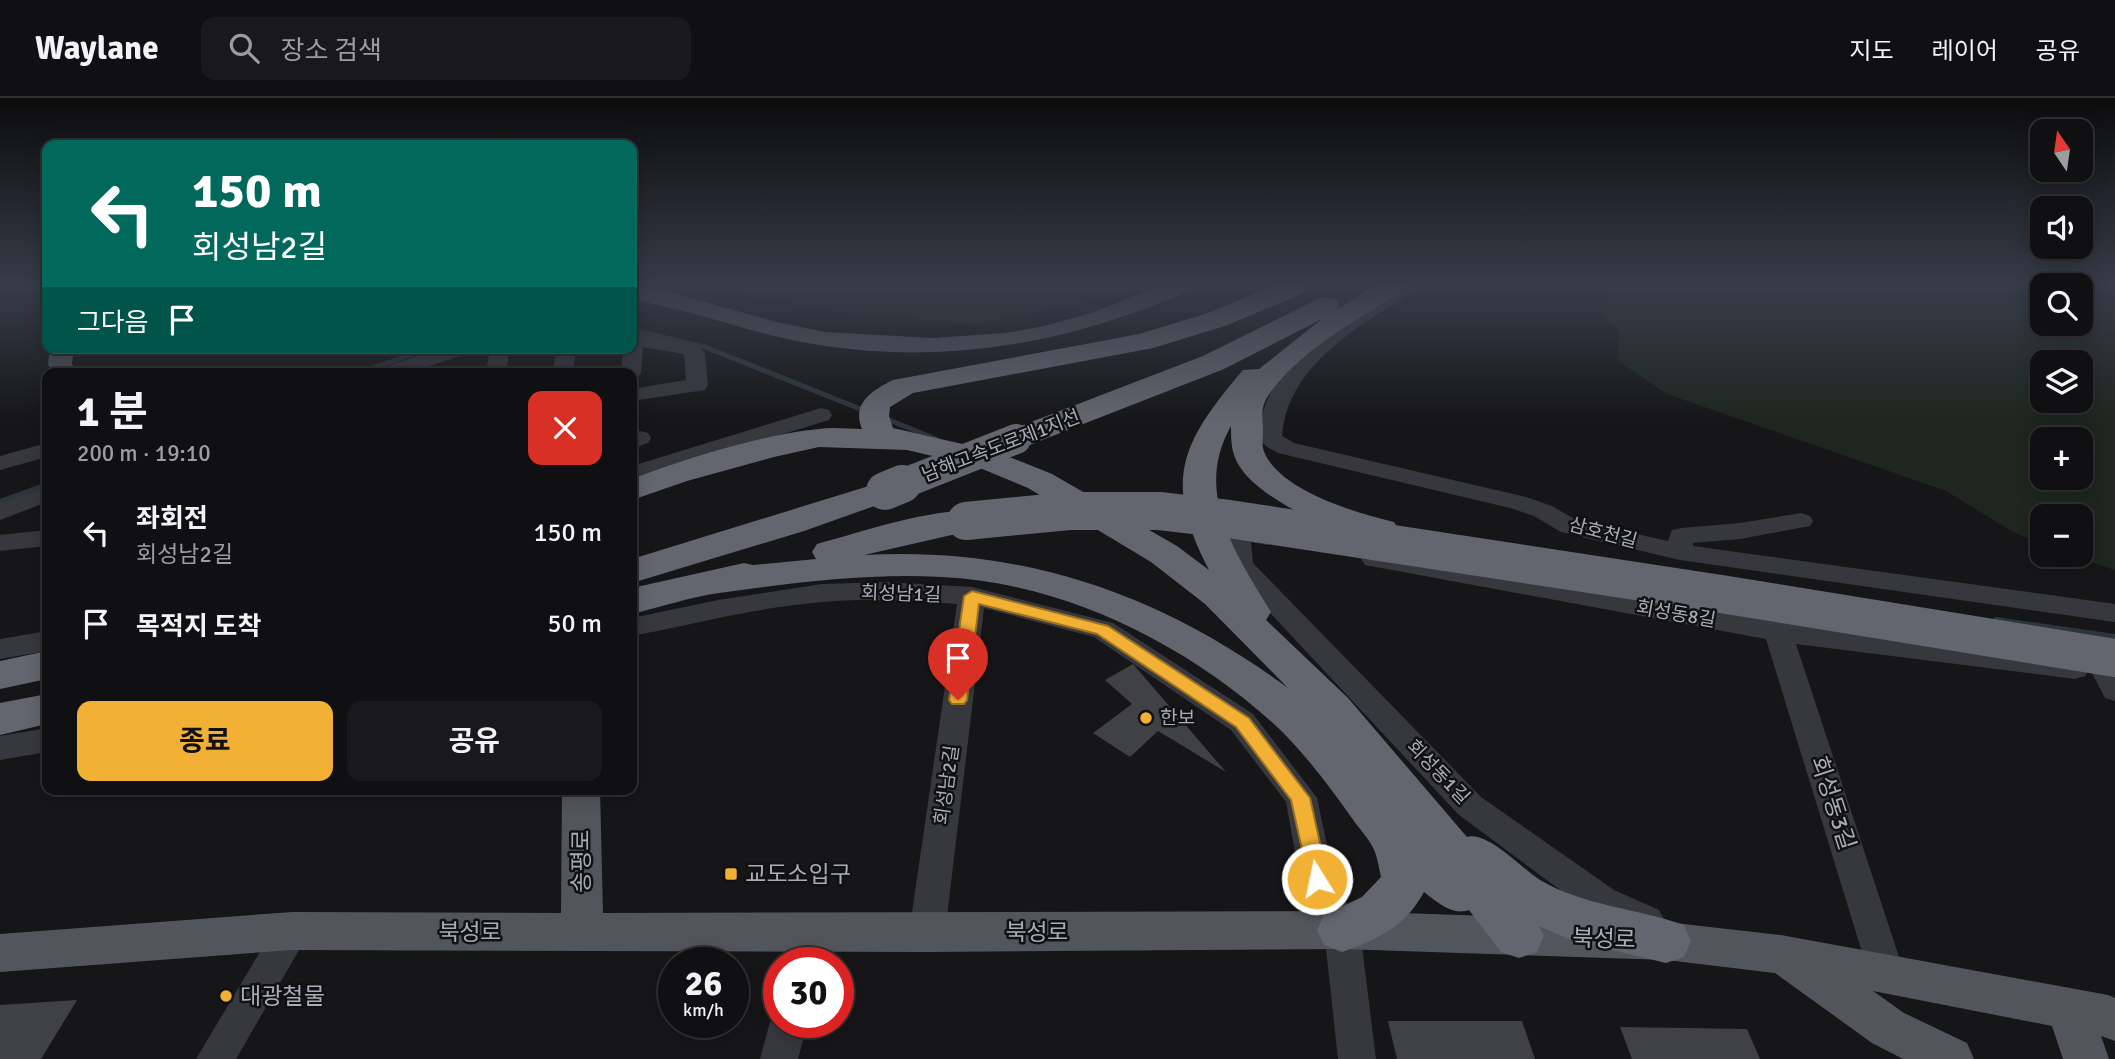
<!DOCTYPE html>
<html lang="ko">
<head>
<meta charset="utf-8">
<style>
	:root { --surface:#101012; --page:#19191b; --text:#f1f3f6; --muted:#9c9d9f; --line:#303032; --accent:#f2b134 }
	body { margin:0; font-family:Signika,"Noto Sans KR",sans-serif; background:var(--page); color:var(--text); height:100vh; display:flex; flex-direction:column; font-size:26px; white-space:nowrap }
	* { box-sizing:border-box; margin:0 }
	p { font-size:23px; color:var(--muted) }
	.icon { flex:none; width:38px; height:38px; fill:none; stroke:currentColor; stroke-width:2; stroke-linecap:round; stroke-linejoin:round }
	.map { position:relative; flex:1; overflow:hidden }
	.sheet { position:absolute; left:42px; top:270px; width:595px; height:427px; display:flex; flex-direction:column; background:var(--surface); border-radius:14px; box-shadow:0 4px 18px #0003,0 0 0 2px var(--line) }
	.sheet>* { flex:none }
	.banner { position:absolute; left:42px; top:42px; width:595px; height:214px; border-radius:14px; box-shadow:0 4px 18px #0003,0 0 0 2px var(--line); background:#00695c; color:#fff; overflow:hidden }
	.needle { width:46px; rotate:347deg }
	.tools { position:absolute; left:2030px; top:21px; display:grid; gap:14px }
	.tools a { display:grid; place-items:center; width:63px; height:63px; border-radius:14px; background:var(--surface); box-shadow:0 4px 18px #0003,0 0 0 2px var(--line); font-size:35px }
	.speed { position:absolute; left:658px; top:849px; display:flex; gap:14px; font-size:35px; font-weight:700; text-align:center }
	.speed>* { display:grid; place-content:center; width:91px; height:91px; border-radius:50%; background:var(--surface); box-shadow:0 4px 18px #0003,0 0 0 2px var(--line); line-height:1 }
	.speed small { font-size:18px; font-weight:400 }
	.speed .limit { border:10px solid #d22; background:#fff; color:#111 }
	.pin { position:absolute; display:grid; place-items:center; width:60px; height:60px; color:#fff; margin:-72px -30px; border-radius:50% 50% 50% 0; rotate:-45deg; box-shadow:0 0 7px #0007 }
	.pin .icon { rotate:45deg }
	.me { position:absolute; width:77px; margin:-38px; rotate:350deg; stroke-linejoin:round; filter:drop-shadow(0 0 5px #0008) }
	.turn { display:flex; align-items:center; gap:24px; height:147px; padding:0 35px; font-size:32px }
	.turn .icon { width:91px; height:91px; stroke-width:2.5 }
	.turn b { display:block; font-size:49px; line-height:60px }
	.then { display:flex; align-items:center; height:66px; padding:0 35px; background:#0003; gap:14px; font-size:26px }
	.round { display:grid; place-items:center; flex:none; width:74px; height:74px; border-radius:14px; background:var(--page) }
	.overview { display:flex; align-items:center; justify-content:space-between; height:119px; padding:0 35px }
	h1 { font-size:42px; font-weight:700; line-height:52px }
	.primary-button { display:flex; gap:14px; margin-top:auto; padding:14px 35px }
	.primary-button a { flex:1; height:80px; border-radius:14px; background:var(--accent); color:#111; font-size:28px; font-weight:700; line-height:80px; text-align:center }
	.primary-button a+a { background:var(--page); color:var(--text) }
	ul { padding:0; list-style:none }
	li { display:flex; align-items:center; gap:21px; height:91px; padding:0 35px }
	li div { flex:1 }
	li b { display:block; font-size:26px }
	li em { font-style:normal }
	header { display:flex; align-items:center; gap:42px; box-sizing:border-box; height:98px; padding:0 35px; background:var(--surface); border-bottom:2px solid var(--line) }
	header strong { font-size:33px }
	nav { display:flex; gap:38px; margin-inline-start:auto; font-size:24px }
	.search { width:490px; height:63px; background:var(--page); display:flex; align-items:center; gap:18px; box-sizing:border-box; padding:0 24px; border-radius:14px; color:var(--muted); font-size:26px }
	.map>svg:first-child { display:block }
</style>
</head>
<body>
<header>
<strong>Waylane</strong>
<div class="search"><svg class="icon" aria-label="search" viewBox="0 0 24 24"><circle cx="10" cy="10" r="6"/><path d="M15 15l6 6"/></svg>장소 검색</div>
<nav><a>지도</a><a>레이어</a><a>공유</a></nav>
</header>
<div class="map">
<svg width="2115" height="961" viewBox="0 0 2115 961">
	<rect width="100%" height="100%" fill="#161618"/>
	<g fill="#1e261f" fill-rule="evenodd">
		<polygon points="704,189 1150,189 1145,194 978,226 846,216"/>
		<path d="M1611,189H2042V226H2081V189H2115V472L2068,457H2081V418H2042V446L2013,434L1946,393L1667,296L1618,263L1619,232L1595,214ZM2042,264H2081V303H2042ZM2042,341H2081V380H2042Z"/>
	</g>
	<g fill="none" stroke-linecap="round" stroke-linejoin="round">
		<g stroke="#2c353c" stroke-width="5">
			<polyline points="632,232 705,249 868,314"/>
			<polyline points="358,275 431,250"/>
			<polyline points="884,320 936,341"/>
			<polyline points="44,388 47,387"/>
		</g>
		<g stroke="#2c353c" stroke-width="6">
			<polyline points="0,404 47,387"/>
			<polyline points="1996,522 2115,539"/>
		</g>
	</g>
	<g fill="#404145">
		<polygon points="1133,566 1226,674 1158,633 1130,659 1093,635 1132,606 1105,582"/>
		<polygon points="77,902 41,961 0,961 0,907"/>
		<polygon points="1388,923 1522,923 1535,961 1397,961"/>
		<polygon points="1620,929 1747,931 1760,961 1632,961"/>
	</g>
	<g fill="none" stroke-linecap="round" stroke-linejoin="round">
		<g fill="#37383d" fill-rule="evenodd">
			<path d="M1393,189H1416C1407,201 1389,209 1376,217C1331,247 1286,282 1282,338L1294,345L1526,399L1552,408L1578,423L1668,443L1672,432L1681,430L1740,425L1801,415L1810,418L1813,423L1810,428L1740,441L1693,445V448L2115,506V524L1680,462L1561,434L1534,418L1510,410L1278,355C1273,352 1263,348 1261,342C1259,338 1261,331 1261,326C1266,267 1348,218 1393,189Z"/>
			<polygon points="632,235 697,247 705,255 708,287 705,292 632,303 632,291 686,282 684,256 643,249 641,275 638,279 632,281 632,275 621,275 623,250 632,250"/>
			<polygon points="443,250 475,250 472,254 407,275 375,275 378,271"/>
			<polygon points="490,250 510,250 506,275 486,275"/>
			<polygon points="556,250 576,250 573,275 553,275"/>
			<polygon points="821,310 829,312 832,317 829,322 632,382 632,368"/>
			<polygon points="640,333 648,335 651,340 648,345 632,351 632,335"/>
			<polygon points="47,345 47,359 0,372 0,358"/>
			<polygon points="47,389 47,404 0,422 0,405"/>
			<path d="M1240,426L1276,433L1280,439L1276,445L1267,447L1251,444L1253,465L1481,699L1614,792L1659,812L1665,823L1659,834L1647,838L1590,814L1459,717L1231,473C1223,461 1223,440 1231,428Z"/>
			<polygon points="47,432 47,448 0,453 0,437"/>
			<polygon points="1374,453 1778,524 2075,561 2085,564 2089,571 2085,578 2075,581 1796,546 1905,877 1900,889 1887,894 1874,889 1869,877 1766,541 1365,467 1361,461 1365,455"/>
			<path d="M887,484L972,489L1113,525L1253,616L1317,700L1334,780L1360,832L1376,961H1338L1324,832L1300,781L1286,704L1231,632L1094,539L984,510L945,835L940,846L927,851L914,846L909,835L957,506C913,503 868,500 823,504C758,509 695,526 632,538V520L718,502L822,486Z"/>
			<polygon points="47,533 47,553 0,561 0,541"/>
			<polygon points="2106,565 2115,567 2115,603 2105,600 2092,575 2096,568"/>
			<polygon points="47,630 47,654 0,662 0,638"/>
			<polygon points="292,817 305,822 310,833 236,961 196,961 279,822"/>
			<polygon points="813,817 826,822 831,833 822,864 786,864 800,822"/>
			<polygon points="779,910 779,924 808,924 798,961 760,961 770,924"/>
		</g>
		<g fill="#53555c" fill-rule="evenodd">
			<path d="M632,189L673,195L776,224L825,234L933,240L1005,235L1040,229L1091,215L1158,189H1189L1186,194C1061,249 927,270 792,242C738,231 686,210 632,202Z"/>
			<polygon points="50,250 74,250 72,266 77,275 52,275 48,266"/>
			<polygon points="562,691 600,691 603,815 1342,813 1666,824 1781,837 2108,897 2115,900 2115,943 2101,938 2109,961 2063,961 2052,928 1873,893 1904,915 1967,945 1974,961 1903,961 1872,945 1775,875 1666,862 1342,851 927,854 292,852 0,874 0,836 292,814 561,815"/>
		</g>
		<g fill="#63666e" fill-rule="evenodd">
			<path d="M1271,189H1308L1304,195L1225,228L1153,250L913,295L890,309L889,318L893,330L997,354L1052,376L1177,448L1209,472C1162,382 1181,345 1243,272L1259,271L1322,221L1224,271L1027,348L1016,351L1005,348L1000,341L1005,334L1203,258L1318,201L1327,199L1336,201L1340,207L1338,211L1372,189H1404L1400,195C1356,222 1301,252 1270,295C1261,307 1262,316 1263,330C1263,339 1261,348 1265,356C1283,394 1357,415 1394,424L1399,432L1394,440C1357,449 1261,403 1240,369C1231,355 1231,344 1231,328C1193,395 1236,456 1271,514L1266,522L1348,600L1467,739C1488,733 1522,771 1540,782C1584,808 1636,810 1684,827L1691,843L1684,859L1666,865L1571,842L1539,828L1544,838L1537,854L1519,860L1501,854L1469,812C1452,818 1437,804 1424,794C1405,829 1378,841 1342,854L1324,847L1317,832L1324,817L1362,799L1381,779C1379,771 1378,762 1375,754C1371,743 1361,733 1354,723C1329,688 1305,655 1274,626C1185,545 1062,484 941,479C867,475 792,485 719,495C690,499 661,509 632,516V490L744,465L753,467L816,461L812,454L817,446C855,436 943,406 978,415L983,423L978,431L864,457C1023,448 1160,496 1288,590L1205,506L1151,464L1028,390L975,368L907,352L819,349L774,359L687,383L632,402V381C684,361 764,336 819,331C833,329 848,331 862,331C851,305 873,292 893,282L1139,236L1205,216Z"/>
			<polygon points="885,383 897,386 902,393 897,400 804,433 632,485 632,461"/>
			<polygon points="47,553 47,581 0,591 0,563"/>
			<polygon points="47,596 47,626 0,637 0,605"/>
		</g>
		<polyline stroke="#63666e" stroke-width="30" points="897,388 1016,341"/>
		<g stroke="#63666e" stroke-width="38">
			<polyline points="885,393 902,386"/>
			<polyline points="966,423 1069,413 1159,413 1229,421 1721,496 2115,560"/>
		</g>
	</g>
	<linearGradient id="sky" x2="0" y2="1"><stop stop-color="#0c0c0d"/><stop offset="0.58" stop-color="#363c48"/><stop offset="1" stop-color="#363c48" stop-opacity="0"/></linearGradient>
	<rect width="2115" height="324" fill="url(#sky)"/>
	<polygon fill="#f2b134" stroke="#9d7322" stroke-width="2" points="972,493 1108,528 1249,620 1310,700 1328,781 1325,787 1317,790 1310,787 1291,702 1236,629 1097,536 979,506 967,602 964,606 952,606 949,602 964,498"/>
	<g fill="#f2b134" stroke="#111113" stroke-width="2.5">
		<circle cx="1146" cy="620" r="7"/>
		<rect x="724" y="769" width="14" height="14" rx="3.5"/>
		<circle cx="226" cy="898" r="7"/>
	</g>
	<g text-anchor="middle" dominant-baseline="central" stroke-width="5" stroke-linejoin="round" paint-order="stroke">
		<g font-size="19" fill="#a8adb8" stroke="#111113">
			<text transform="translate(1001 348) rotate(-21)">남해고속도로제1지선</text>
			<text transform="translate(1603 435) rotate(15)">삼호천길</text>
			<text transform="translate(901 496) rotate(2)">회성남1길</text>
			<text transform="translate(1676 516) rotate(10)">회성동8길</text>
			<text transform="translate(1438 674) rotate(46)">회성동1길</text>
			<text transform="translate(947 687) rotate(-82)">회성남2길</text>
		</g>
		<g font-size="19" fill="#a8adb8" stroke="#111113" text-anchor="start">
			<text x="1160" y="620">한보</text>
		</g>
		<g font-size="23" fill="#a8adb8" stroke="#111113">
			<text transform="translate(1833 705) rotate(72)">회성동3길</text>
			<text transform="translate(581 763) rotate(-90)">송평로</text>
			<text x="470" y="834">북성로</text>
			<text x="1037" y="834">북성로</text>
			<text transform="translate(1604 841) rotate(2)">북성로</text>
		</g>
		<g font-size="23" fill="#a8adb8" stroke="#111113" text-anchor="start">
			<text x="745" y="776">교도소입구</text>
			<text x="240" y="898">대광철물</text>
		</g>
	</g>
</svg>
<div class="tools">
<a><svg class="needle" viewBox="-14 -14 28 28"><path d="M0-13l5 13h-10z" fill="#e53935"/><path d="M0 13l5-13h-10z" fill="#9c9d9f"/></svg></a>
<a><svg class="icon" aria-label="sound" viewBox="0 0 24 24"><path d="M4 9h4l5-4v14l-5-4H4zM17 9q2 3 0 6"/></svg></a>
<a><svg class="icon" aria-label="search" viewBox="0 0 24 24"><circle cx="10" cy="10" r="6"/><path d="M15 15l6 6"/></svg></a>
<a><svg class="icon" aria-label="layers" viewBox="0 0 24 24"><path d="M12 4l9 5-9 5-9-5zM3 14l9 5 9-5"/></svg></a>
<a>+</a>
<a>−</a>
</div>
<div class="speed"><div>26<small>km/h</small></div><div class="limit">30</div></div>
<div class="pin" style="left:958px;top:602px;background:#d93025"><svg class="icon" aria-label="arrive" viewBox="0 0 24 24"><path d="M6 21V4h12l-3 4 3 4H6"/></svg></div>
<svg class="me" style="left:1317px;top:781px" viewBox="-20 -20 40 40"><circle r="17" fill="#f2b134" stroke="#fff" stroke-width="3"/><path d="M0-11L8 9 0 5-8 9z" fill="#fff"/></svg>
<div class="banner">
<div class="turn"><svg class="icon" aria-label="left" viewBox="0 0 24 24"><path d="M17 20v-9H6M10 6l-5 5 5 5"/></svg><div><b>150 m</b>회성남2길</div></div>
<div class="then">그다음<svg class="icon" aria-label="arrive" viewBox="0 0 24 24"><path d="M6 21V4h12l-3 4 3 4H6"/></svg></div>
</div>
<section class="sheet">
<div class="overview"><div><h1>1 분</h1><p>200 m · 19:10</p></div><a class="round" style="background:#d93025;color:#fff"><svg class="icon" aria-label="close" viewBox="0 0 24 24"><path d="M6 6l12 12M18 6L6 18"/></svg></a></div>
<ul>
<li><svg class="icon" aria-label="left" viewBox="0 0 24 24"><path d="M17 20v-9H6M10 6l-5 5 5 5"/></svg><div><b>좌회전</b><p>회성남2길</p></div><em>150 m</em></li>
<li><svg class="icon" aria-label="arrive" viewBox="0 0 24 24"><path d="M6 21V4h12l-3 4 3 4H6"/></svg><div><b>목적지 도착</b></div><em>50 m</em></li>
</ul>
<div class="primary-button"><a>종료</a><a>공유</a></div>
</section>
</div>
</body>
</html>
